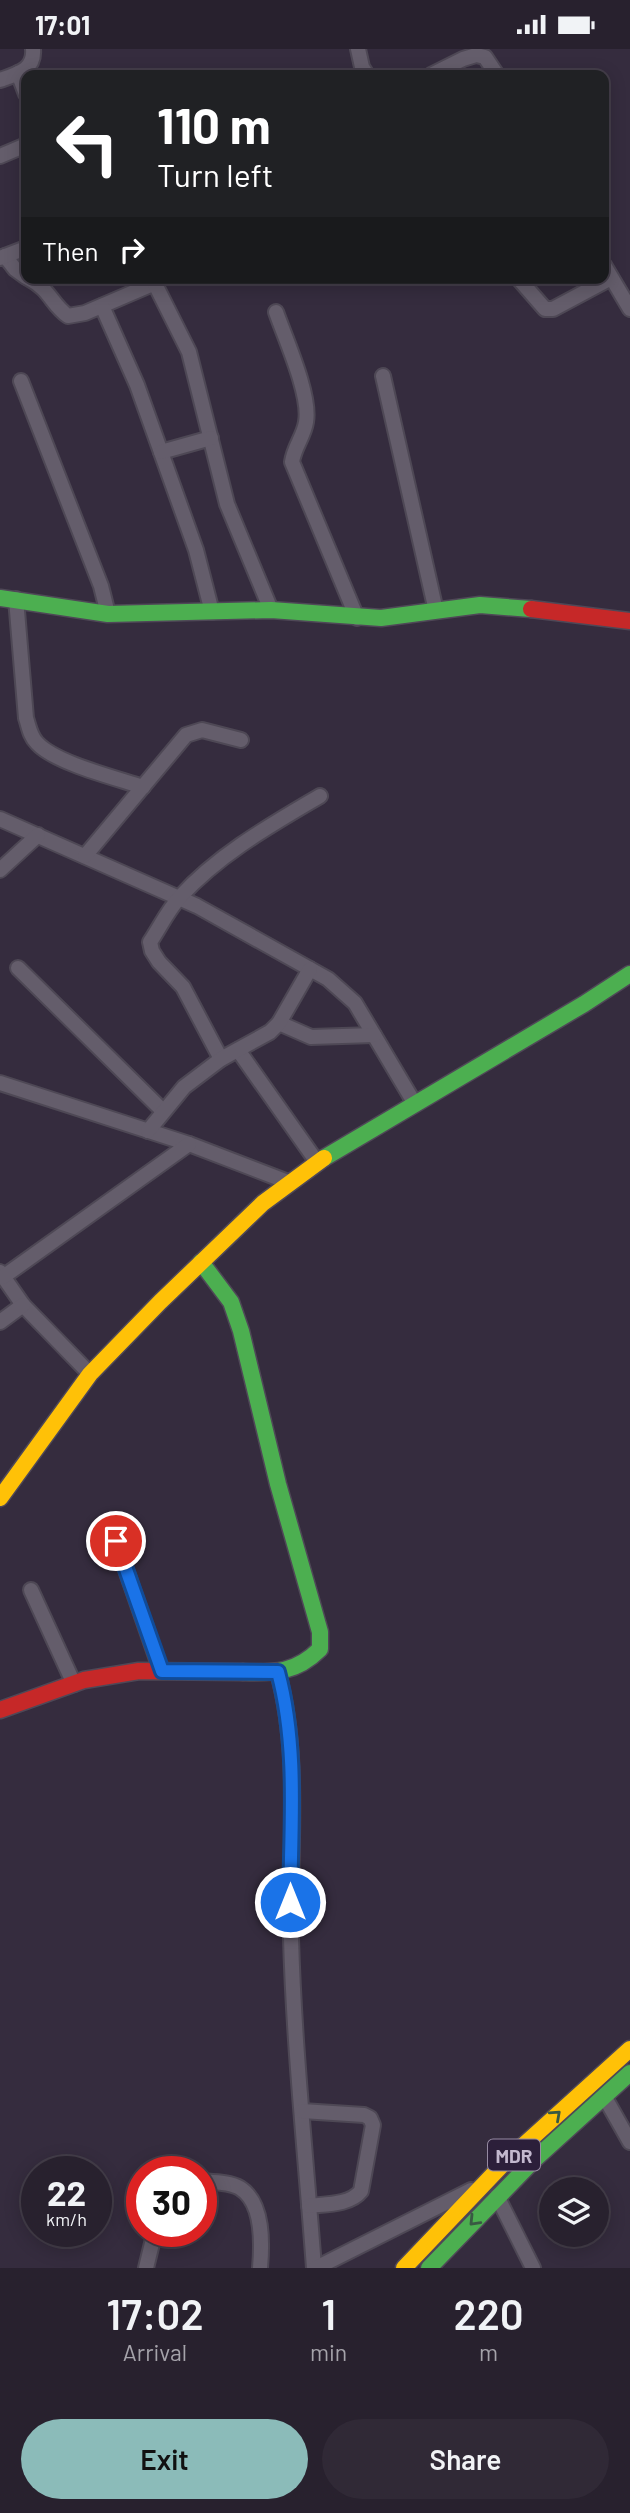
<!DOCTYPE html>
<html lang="en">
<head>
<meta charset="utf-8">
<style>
	:root { --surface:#28212e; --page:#302936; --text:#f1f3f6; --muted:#a5a3aa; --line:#443e4a; --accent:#8bbbb9 }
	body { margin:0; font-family:Barlow,sans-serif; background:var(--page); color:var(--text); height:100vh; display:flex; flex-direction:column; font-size:26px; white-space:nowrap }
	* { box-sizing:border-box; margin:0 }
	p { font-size:23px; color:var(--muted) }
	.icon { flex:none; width:38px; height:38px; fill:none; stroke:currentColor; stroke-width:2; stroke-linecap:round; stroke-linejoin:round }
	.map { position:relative; height:2219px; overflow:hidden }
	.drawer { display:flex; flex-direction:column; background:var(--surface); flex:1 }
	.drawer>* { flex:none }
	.guide { position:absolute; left:21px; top:21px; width:588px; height:214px; border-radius:14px; box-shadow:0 4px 18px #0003,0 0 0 2px var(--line); background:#202124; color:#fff; overflow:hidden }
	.tools { position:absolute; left:539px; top:2128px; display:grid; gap:14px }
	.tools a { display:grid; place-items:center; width:70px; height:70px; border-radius:50%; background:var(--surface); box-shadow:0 4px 18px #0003,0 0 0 2px var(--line); font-size:35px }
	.speed { position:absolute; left:21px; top:2107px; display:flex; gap:14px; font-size:35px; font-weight:700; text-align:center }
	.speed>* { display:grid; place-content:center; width:91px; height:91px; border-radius:50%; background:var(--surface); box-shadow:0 4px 18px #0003,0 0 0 2px var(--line); line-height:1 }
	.speed small { font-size:18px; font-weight:400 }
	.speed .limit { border:10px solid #d22; background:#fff; color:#111 }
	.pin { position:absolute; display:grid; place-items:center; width:60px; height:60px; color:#fff; margin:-30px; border:4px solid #fff; border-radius:50%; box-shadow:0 2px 7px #0007 }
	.me { position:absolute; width:77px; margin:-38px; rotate:0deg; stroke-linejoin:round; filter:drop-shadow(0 0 5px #0008) }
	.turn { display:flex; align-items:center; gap:24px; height:147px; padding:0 21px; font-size:32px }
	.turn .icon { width:91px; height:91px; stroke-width:2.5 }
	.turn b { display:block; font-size:49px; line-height:60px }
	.then { display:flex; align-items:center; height:66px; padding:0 21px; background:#0003; gap:14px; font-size:26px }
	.eta { display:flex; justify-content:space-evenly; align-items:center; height:119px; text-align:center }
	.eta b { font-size:42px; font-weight:600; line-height:49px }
	.cta { display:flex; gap:14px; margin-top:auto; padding:14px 21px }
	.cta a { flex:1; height:80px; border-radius:42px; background:var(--accent); color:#111; font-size:28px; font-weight:600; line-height:80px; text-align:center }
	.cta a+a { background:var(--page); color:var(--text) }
	.status { display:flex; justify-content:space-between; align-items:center; height:49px; padding:0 35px; background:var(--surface); direction:ltr }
	.status svg { height:19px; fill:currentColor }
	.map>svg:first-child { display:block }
</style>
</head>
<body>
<div class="status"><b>17:01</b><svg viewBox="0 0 49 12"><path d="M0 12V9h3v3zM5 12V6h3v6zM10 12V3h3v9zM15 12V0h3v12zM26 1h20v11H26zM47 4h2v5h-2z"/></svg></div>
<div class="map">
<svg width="630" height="2219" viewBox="0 0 630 2219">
	<rect width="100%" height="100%" fill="#352c3e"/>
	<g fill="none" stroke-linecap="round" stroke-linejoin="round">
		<defs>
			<g id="street">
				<polyline points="358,0 362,18 367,26"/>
				<polyline points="18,24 26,45"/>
				<polyline points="431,26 463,10 476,6 485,8 497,26"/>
				<path d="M0,31C17,25 35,21 33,0"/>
				<polyline points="0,107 26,96"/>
				<polyline points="5,207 15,220 26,228"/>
				<polyline points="0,209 26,199"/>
				<polyline points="604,216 630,260"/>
				<path d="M28,229C51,241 51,255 68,267L85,264L155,234"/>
				<polyline points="152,229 189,303 227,455 271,561"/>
				<polyline points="518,229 545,260 553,260 611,229"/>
				<polyline points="102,257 137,336 196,501 212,563"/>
				<path d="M276,263C285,289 311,346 306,373C304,387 294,398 292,413L357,569"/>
				<polyline points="383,327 436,562"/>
				<polyline points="21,332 101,537 108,565"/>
				<polyline points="161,403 211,389"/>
				<path d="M16,550L26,669C29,678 30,687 37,694C55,714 116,729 143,738"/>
				<polyline points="0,770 197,857 328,930 355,954 415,1055"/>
				<polyline points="85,807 186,686 202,681 241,691"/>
				<polyline points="0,821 38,786"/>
				<polyline points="18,919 163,1062"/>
				<polyline points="279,974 311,988 374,986"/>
				<polyline points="238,1001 317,1113"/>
				<path d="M221,1010L183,938L159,913L152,902L150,893C160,878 168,861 180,848C219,805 271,776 320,747"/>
				<polyline points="0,1034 189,1095 288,1133"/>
				<polyline points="148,1082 184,1038 221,1010 270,983 279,974 310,920"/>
				<polyline points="0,1223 23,1256 90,1325"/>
				<polyline points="3,1228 189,1095"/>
				<polyline points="0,1273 23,1256"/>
				<polyline points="116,1492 161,1622"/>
				<polyline points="31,1541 74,1635"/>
				<path d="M278,1624C301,1709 289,1801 291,1889C294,1999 306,2109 314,2219"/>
				<polyline points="604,2047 630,2093"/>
				<path d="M302,2062L364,2066L370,2069L373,2076L361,2142C350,2156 326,2155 309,2157"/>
				<path d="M201,2132C213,2133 230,2133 240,2139C264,2154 262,2196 260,2219"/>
				<polyline points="497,2147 533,2219"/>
				<polyline points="146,2219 155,2182"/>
				<polyline points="316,2219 471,2141"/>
			</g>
			<g id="fast">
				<polyline points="0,549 108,565 271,561 381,569 480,556 531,560"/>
				<polyline points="324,1109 584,955 630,925"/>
				<path d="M201,1213L231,1253L241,1282L278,1435L320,1583V1600C296,1624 275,1624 243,1623"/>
				<polyline points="429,2219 535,2110 630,2024"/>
			</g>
			<g id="slow">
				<polyline points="0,1449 90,1325 160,1253 263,1154 324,1109"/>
				<polyline points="404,2219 504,2114 630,2000"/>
			</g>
			<g id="jam">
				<polyline points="531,560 630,572"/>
				<polyline points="0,1661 84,1631 139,1622 243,1623"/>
			</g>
		</defs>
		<use href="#street" stroke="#4e4855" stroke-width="18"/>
		<use href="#fast" stroke="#4f4857" stroke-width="19"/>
		<use href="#slow" stroke="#4f4857" stroke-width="19"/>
		<use href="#jam" stroke="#4f4857" stroke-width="19"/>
		<use href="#street" stroke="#645d6b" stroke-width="14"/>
		<use href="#fast" stroke="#4caf50" stroke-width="16"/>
		<use href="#slow" stroke="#ffc107" stroke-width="16"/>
		<use href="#jam" stroke="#c62828" stroke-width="16"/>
	</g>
	<defs><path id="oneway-chevron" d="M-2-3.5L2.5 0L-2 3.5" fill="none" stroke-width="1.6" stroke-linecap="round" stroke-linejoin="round" transform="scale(1.75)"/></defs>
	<g stroke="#395943">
		<use href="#oneway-chevron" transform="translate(556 2066) rotate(-42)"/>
		<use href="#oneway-chevron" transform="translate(474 2172) rotate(134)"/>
	</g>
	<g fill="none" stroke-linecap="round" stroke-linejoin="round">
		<defs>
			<path id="route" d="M116,1492L162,1622L278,1623C298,1697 291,1777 290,1853"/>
		</defs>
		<use href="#route" stroke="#114b97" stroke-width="18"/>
		<use href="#route" stroke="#1a73e8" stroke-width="12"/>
	</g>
	<g text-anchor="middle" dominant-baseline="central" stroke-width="5" stroke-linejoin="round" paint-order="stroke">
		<rect fill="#2c1f3a" stroke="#968aa2" stroke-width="2" x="488" y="2090.5" width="52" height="31" rx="5"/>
		<g font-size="19" font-weight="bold" fill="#c3b8ce">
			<text x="514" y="2106">MDR</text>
		</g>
	</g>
</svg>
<div class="tools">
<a><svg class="icon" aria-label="layers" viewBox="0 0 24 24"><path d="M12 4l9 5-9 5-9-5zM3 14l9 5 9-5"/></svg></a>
</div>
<div class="speed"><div>22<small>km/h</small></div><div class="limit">30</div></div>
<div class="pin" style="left:116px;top:1492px;background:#d93025"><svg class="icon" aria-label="arrive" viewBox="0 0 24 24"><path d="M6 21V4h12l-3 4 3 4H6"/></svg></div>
<svg class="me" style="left:290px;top:1853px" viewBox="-20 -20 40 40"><circle r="17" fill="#1a73e8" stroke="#fff" stroke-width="3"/><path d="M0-11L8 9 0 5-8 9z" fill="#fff"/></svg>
<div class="guide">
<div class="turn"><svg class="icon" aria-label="left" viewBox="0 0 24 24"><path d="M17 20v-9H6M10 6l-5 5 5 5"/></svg><div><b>110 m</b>Turn left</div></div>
<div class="then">Then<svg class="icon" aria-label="right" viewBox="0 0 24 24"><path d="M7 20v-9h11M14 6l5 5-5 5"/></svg></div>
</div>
</div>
<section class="drawer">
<div class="eta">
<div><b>17:02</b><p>Arrival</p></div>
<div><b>1</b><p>min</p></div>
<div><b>220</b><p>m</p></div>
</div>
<div class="cta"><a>Exit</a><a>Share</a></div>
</section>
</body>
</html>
